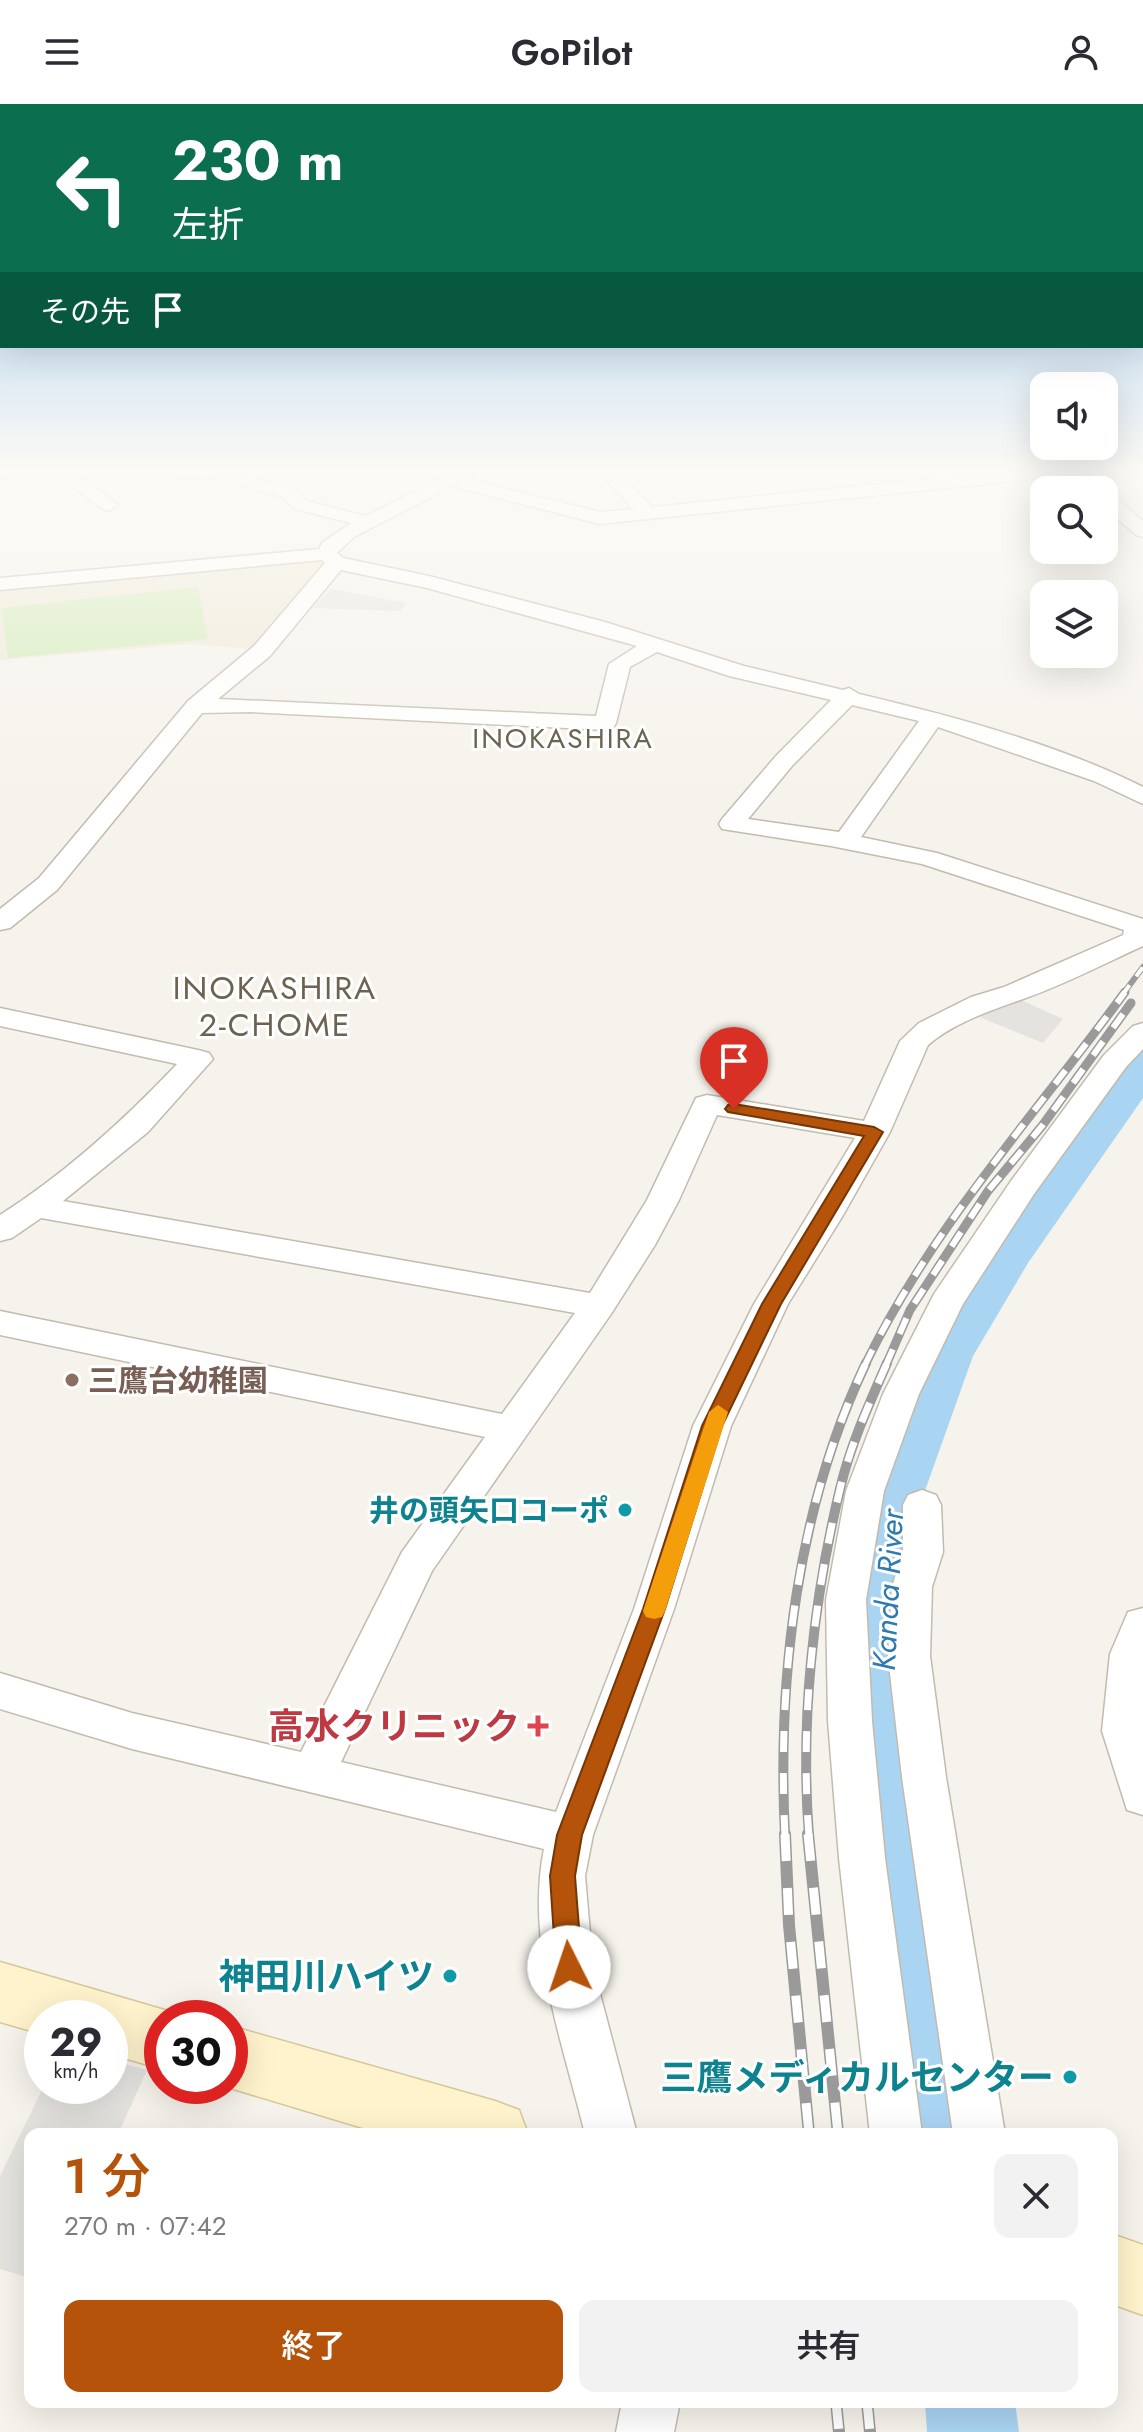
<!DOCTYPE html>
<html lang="ja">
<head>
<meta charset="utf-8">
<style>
	:root { --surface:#fff; --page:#f2f2f3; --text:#2b2b33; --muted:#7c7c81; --accent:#b45309 }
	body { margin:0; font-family:Jost,"Noto Sans JP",sans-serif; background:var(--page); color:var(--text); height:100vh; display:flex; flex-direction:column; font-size:30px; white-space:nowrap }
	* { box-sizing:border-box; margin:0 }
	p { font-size:26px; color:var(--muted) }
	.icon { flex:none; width:44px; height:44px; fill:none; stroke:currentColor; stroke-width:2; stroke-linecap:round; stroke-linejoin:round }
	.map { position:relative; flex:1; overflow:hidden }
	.drawer { position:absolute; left:24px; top:2024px; width:1094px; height:280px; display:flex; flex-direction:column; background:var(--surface); border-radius:16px; box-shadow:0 8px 32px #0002 }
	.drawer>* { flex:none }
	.top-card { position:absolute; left:0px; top:0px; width:1144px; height:244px; box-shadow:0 8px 32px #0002; background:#0b6e4f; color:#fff; overflow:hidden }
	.buttons { position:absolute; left:1030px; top:268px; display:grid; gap:16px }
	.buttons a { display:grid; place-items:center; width:88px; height:88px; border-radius:16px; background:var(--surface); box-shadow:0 8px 32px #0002; font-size:40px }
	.speed { position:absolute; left:24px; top:1896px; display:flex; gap:16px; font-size:40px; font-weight:700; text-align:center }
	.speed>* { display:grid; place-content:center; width:104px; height:104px; border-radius:50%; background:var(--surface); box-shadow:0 8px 32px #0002; line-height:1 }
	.speed small { font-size:20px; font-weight:400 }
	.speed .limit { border:12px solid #d22; background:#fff; color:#111 }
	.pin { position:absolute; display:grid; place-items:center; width:68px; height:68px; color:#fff; margin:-82px -34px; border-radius:50% 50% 50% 0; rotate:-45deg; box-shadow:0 0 8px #0007 }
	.pin .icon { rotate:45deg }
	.me { position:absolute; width:88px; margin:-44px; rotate:356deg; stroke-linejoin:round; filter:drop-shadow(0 0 6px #0008) }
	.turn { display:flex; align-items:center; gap:28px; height:168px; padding:0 40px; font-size:36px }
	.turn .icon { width:104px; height:104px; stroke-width:2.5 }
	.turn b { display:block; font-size:56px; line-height:68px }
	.then { display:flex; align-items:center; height:76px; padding:0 40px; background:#0003; gap:16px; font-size:30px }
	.round { display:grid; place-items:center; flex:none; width:84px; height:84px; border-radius:16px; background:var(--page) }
	.headline { display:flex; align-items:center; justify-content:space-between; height:136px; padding:0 40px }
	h1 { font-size:48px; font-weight:600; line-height:60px; color:var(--accent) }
	.primary-button { display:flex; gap:16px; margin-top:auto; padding:16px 40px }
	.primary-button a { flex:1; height:92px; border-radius:16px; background:var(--accent); color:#fff; font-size:32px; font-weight:600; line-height:92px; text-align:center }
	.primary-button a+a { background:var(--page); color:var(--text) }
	header { display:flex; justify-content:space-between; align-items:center; height:104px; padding:0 40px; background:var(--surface); font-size:36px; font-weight:600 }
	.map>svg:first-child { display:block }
</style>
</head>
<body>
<header><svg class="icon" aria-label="menu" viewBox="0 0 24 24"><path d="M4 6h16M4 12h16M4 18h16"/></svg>GoPilot<svg class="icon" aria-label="person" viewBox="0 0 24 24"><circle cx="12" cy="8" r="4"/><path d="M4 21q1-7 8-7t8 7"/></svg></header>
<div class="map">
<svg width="1143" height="2328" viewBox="0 0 1143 2328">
	<rect width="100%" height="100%" fill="#f6f3ec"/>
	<polygon fill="#efe8d6" points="321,453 325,462 252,545 189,540 0,556 0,483"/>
	<polygon fill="#d2eab5" points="198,483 208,535 8,554 1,504"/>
	<g fill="#e5e3e0">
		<polygon points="331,485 407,499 400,507 313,504"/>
		<polygon points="1021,896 1063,915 1043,939 979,913"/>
		<polygon points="110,1956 147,1966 118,2030 30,2030 30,2174 0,2165 0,2072 44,1982 110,1982"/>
	</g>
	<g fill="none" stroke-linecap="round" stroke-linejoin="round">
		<g fill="#a9d4f2" fill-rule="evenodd">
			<polygon points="1143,946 1143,994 1028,1159 973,1252 922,1395 913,1526 928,1733 979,2030 897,2030 856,1733 847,1526 860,1395 917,1252 986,1140 1126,950"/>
			<polygon points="925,2298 1015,2298 1019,2328 927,2328"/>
		</g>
		<defs>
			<g id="street">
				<polygon points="0,365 27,365 25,369 0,374"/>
				<polygon points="48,365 69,365 118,401 109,407 103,405"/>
				<path d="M151,365H221L294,385L307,397L366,412L458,365H481L467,375L600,408L633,405L596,365H614L652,403L1024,365L1080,366L1071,371L600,420L452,382L354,433L337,449L343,454L429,472L605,518L744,562L843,586L849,584L859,590C952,612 1058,640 1143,683V700L1094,677L938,623L861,733L937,749L1143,815V842C1103,860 1064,881 1023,895C990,907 955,918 928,941L890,1028L842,1113L788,1200L731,1322L674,1505L593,1731L585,1772L593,1863L637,2030H585C563,1940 525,1838 544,1745L132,1645L0,1605V1569L132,1609L301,1648L402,1448L485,1333L0,1231V1207L502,1310L575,1209L41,1114L12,1134L0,1137V1111C66,1069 124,1016 177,960L0,922V904L198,946L209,949L213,955L148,1028L63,1097L590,1189L647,1096L696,994L707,991L864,1017L900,937L919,919L971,893L1004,883L1123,831L1124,826L922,760L831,742L722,725L719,720L722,715L776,652L831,596L729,572L657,548L630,563L616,619L613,624L605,626L251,608L202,609L57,786L10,824L0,826V805L39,774L188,597L254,542L325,459L322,456L0,486V474L319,445L323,438L351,419L295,405L282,393L206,372L167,374ZM341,466L427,484L637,542L609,560L596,612L218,595L270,552ZM852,601L919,617L839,728L748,715L792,662ZM717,1011L855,1034L754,1200L693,1322L634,1505L556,1708L341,1658L432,1467L611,1210L655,1141L679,1096Z"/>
				<polygon points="1104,388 1110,389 1143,417 1143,433 1136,431 1104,403"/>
				<polygon points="1143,919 1143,945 1126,963 1034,1090 963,1200 919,1290 884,1387 866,1496 872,1617 885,1754 922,2030 870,2030 839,1754 828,1617 826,1496 846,1387 883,1290 934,1190 1011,1077 1104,951 1133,922"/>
				<polygon points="922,1386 936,1391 941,1401 943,1448 932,1483 930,1552 946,1673 1005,2030 953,2030 902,1673 888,1552 892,1483 903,1448 903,1401 908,1391"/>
				<polygon points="1143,1504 1143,1711 1127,1706 1102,1627 1110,1550 1128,1508"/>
				<polygon points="622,2298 680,2298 674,2328 616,2328"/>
			</g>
			<g id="secondary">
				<polygon points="1060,366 1060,365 1082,366 1079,371 1063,371"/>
				<polygon points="0,1858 185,1912 162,1914 162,1965 110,1950 110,1914 42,1914 42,1930 0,1918"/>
				<polygon points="230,1922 495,1997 519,2006 528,2030 383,2030 230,1984 224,1982 230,1982"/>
				<polygon points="1112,2130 1143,2141 1143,2211 1112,2200"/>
			</g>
		</defs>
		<use href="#street" stroke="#c2bbae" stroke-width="3"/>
		<use href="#secondary" stroke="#d6c79b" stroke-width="3"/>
		<use href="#street" fill="#fff" fill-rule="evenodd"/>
		<use href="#secondary" fill="#fff3cd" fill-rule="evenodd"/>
		<defs>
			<polyline id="rail-far3" points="1123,890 1143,863"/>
			<g id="rail-far2">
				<path d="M865,1261C931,1124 1036,1010 1125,888"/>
				<polyline points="886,1261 910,1206 988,1087 1042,1022 1131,899"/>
			</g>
			<g id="rail-far1">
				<path d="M785,1732C777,1572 797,1404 866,1259"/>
				<path d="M809,1732C800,1618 813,1497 840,1385C850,1342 869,1300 887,1259"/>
			</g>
			<g id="rail">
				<polyline points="785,1730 789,1821 809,2030"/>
				<polyline points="808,1730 838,2030"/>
				<polyline points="836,2298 839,2328"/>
				<polyline points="867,2298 870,2328"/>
			</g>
		</defs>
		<use href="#rail-far3" stroke="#9a9a9a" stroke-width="6"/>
		<use href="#rail-far2" stroke="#9a9a9a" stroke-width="9"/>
		<use href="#rail-far1" stroke="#9a9a9a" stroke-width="10"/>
		<use href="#rail" stroke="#9a9a9a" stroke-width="12"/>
		<use href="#rail-far3" stroke="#fff" stroke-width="4" stroke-dasharray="11" stroke-linecap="butt"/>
		<use href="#rail-far2" stroke="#fff" stroke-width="6" stroke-dasharray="17" stroke-linecap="butt"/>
		<use href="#rail-far1" stroke="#fff" stroke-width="7" stroke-dasharray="21" stroke-linecap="butt"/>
		<use href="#rail" stroke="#fff" stroke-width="9" stroke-dasharray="27" stroke-linecap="butt"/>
	</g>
	<linearGradient id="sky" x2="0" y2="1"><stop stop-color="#8fc1ec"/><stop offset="0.53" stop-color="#fbfaf6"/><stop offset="1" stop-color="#fbfaf6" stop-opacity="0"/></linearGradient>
	<rect width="1143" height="691" fill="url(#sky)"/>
	<polygon fill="#b45309" stroke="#753606" stroke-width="2" points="734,1000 874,1023 883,1028 781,1200 722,1322 665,1505 582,1731 575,1772 582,1863 578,1871 569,1875 560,1871 556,1863 550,1772 557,1731 643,1505 702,1322 762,1200 864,1032 728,1008 725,1005 728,1001"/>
	<polygon fill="#f59e0b" points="718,1301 728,1308 665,1507 662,1513 654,1515 646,1513 643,1507 709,1308"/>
	<circle fill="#8d6e63" stroke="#fff" stroke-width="3" cx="72" cy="1276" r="8"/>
	<g fill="#0f9aa8" stroke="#fff" stroke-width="3">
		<circle cx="625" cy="1406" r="8"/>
		<circle cx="450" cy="1872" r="8"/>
		<circle cx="1070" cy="1973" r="8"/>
	</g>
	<path fill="#e0444e" stroke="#fff" stroke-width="3" d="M534 1610h8v8h8v8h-8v8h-8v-8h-8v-8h8z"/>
	<g text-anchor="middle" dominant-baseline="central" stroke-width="6" stroke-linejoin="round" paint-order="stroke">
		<g font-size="28" letter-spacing="2" fill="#6e6250" stroke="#fff">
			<text x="563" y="634">INOKASHIRA</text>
		</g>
		<g font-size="30" font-weight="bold" fill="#785e54" stroke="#fff" text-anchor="start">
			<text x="88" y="1276">三鷹台幼稚園</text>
		</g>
		<g font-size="30" font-weight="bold" fill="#0d838f" stroke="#fff" text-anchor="end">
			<text x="609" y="1406">井の頭矢口コーポ</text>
		</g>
		<g font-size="32" letter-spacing="2" fill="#6e6250" stroke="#fff">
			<text x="275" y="884">INOKASHIRA<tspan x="275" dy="37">2-CHOME</tspan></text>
		</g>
		<g font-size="32" font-style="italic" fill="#2e7ab2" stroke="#fff">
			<text transform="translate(888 1486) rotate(-87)">Kanda River</text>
		</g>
		<g font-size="36" font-weight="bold" fill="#be3a42" stroke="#fff" text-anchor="end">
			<text x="520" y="1622">高水クリニック</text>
		</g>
		<g font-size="36" font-weight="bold" fill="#0d838f" stroke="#fff" text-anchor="end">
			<text x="434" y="1872">神田川ハイツ</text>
			<text x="1054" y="1973">三鷹メディカルセンター</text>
		</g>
	</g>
</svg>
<div class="buttons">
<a><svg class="icon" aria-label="sound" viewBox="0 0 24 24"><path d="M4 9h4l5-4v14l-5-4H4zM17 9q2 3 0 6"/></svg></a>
<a><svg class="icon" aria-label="search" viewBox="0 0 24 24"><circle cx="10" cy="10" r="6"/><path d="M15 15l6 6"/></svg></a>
<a><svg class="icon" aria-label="layers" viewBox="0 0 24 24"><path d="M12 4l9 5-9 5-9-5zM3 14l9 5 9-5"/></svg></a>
</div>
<div class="speed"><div>29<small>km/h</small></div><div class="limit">30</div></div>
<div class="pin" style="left:734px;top:1005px;background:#d93025"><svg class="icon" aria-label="arrive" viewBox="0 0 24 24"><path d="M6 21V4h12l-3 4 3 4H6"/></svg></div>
<svg class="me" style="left:569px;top:1863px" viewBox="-20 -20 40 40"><circle r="19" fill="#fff"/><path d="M0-13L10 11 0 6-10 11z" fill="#b45309"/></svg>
<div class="top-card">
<div class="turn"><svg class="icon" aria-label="left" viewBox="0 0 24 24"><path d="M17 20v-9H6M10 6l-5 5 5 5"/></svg><div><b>230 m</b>左折</div></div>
<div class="then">その先<svg class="icon" aria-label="arrive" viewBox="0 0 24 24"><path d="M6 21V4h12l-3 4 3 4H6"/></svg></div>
</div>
<section class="drawer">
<div class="headline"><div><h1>1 分</h1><p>270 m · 07:42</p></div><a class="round"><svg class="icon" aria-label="close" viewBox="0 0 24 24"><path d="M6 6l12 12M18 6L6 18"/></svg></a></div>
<div class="primary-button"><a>終了</a><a>共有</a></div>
</section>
</div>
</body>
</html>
